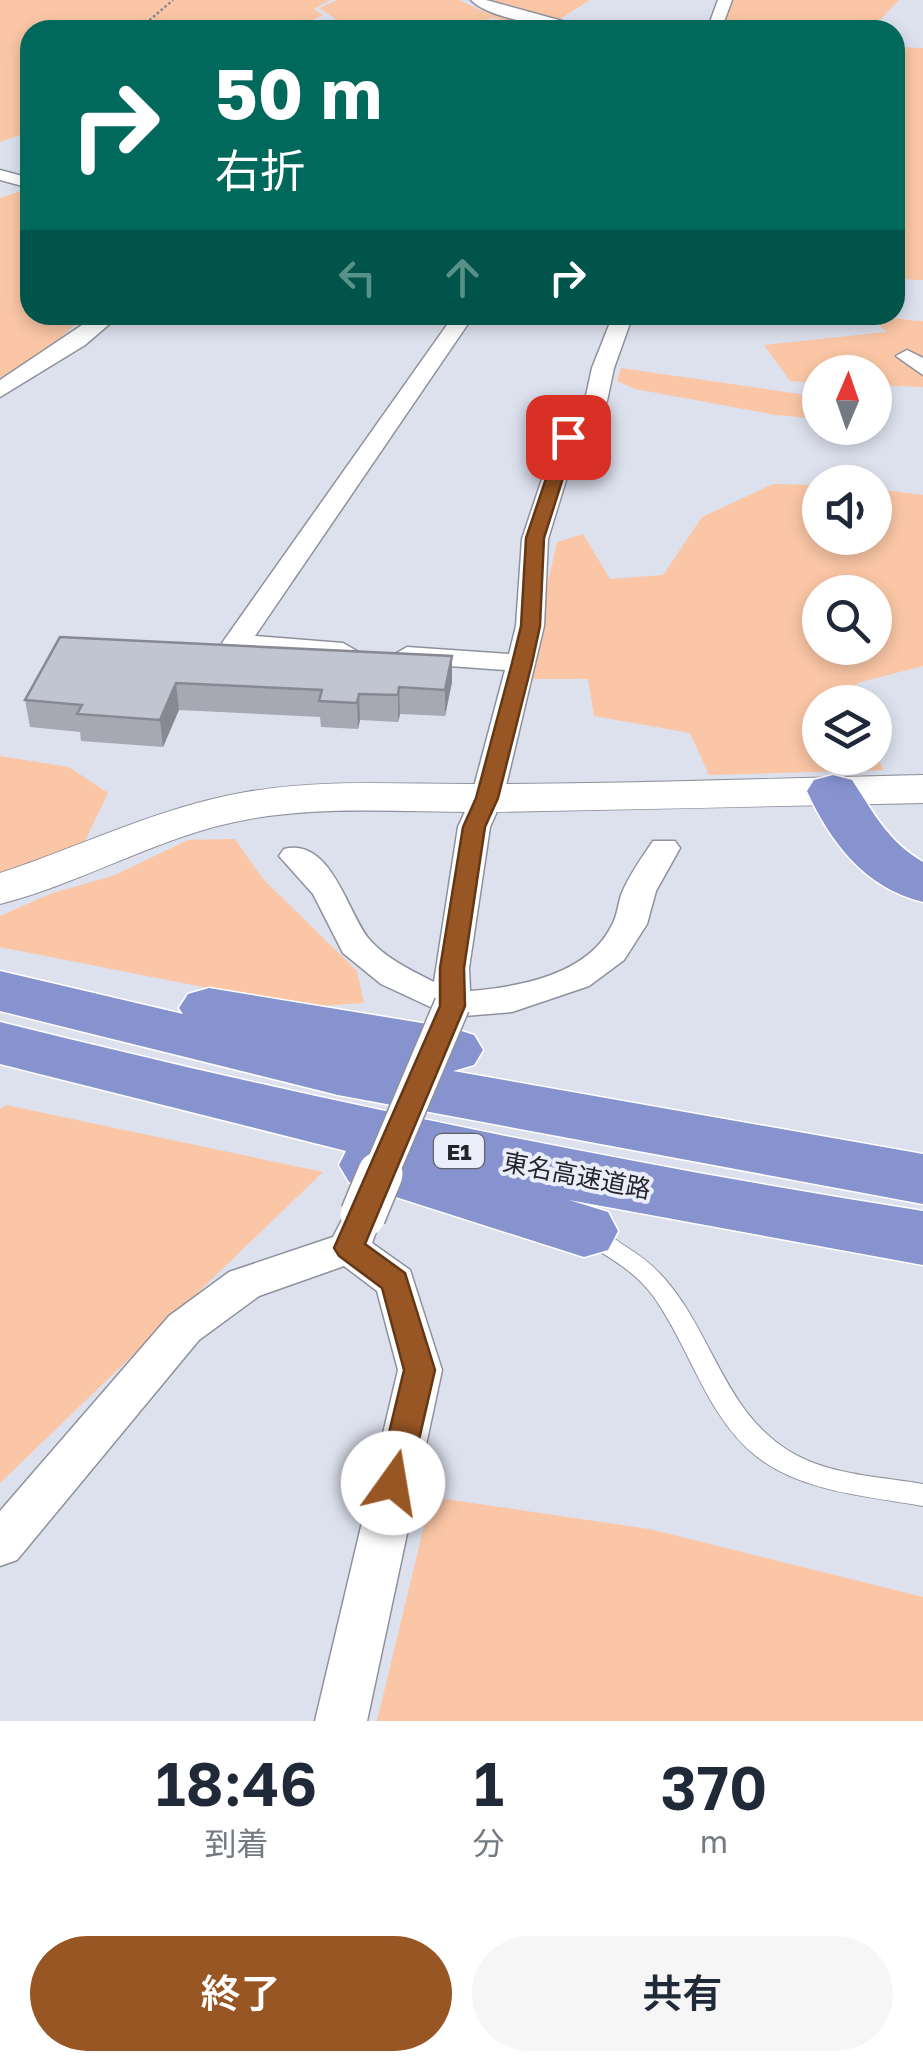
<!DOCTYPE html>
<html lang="ja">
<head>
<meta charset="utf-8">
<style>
	:root { --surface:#fff; --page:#f6f6f7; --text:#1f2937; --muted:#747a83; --accent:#985624 }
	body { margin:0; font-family:"Golos Text","Noto Sans JP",sans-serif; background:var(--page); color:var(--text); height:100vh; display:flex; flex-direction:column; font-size:38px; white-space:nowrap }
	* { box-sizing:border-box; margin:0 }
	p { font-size:32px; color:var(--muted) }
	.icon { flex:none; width:55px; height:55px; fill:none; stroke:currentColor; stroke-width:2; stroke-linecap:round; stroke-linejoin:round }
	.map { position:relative; height:1721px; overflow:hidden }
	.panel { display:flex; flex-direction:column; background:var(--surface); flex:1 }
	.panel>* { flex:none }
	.top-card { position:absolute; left:20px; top:20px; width:885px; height:305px; border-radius:30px; box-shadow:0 5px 15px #0003; background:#00695c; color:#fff; overflow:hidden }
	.needle { width:65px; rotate:2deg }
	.buttons { position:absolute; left:802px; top:355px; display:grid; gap:20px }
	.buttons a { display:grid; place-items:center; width:90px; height:90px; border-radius:50%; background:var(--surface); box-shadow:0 5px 15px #0003; font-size:50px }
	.pin { position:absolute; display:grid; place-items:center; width:85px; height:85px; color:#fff; margin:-42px; border-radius:20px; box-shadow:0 5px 15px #0006 }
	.me { position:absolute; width:110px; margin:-55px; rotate:13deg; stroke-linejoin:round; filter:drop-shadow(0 0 8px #0008) }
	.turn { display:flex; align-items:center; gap:35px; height:210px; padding:0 30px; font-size:45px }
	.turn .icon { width:130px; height:130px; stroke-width:2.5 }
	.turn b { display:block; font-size:70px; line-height:85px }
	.lanes { display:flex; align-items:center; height:95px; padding:0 30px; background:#0003; justify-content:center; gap:50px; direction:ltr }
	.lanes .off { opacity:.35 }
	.eta { display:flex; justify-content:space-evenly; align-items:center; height:170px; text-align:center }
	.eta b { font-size:60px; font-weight:600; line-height:70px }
	.button { display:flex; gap:20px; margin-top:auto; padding:20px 30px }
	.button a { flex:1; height:115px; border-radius:60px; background:var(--accent); color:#fff; font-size:40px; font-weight:600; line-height:115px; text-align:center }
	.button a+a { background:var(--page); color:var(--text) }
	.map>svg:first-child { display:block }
</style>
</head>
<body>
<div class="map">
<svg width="923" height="1721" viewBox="0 0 923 1721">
	<rect width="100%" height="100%" fill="#dde1ee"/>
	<g fill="#fac6a5" fill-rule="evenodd">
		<polygon points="0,0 330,0 314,9 323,15 291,30 30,30 30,131 0,142"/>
		<polygon points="337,0 459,0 485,12 546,24 540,28 491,18 456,30 310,30 336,19 319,8"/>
		<polygon points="492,0 590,0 560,19 496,5"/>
		<polygon points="729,0 899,0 870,30 720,30"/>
		<polygon points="895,47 923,48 923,280 895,279"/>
		<polygon points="30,188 30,315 86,315 35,360 0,382 0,198"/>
		<path d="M870,315C890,315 903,321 923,321V387L875,385V372H820V383L790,381L764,345L886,332Z"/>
		<polygon points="621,368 820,397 820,419 776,415 635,389 617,381"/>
		<path d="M773,484L820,485V538H875V489L923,495V666L857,683L852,702H820V758L875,756L884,770L709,775L690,733L594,716L588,679H526L557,542L583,534L610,579L663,575L702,517ZM820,592H875V648H820Z"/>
		<polygon points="0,756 69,767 108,793 84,843 0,873"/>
		<polygon points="235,839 263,879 357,971 364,1003 304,1007 0,947 0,916 50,894 115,875 188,840"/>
		<polygon points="6,1105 323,1172 0,1483 0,1109"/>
		<polygon points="431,1497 649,1529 923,1597 923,1721 377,1721"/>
	</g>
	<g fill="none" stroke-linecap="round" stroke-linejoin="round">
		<defs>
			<path id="lane" d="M589,1226C601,1229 612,1237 622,1244C638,1254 652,1264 664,1278C714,1334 725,1417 796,1455C833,1475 882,1477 923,1484V1506C867,1496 802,1492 756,1456C706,1416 690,1347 653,1296C635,1271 607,1256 581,1240L578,1234L581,1228Z"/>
			<g id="street">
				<path d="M471,0H486L595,30C566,30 491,21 471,0Z"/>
				<polygon points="718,0 732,0 721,30 707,30"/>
				<polygon points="0,170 30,178 30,188 0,180"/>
				<polygon points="97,315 120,315 85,345 0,397 0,380"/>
				<polygon points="454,315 474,315 255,636 343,643 357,651 343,659 226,649 222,643"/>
				<path d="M613,315H633L614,368L607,401L579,438L548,539L544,626L503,798L490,827L469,968L470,991C519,987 588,975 612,925C617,916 618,905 621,895C628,877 642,857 653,841H675L680,848L656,891L647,924L624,960L589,986L512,1012L452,1017L381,984L343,953L313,894L279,856L284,849C331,837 347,912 369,939C385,958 412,971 434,982L458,827L471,798L505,670L407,663L393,655L407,647L509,654L516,626L522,539L556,437L585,400L592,368Z"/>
				<polygon points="907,350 923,358 923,375 896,356"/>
				<polygon points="357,1213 371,1218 377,1229 372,1243 410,1270 442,1370 367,1721 315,1721 398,1370 377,1291 344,1266 259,1296 199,1340 17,1560 0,1566 0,1511 169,1316 229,1272 333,1237 343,1218"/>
			</g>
			<path id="secondary" d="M923,775V803C779,806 635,810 492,812C410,813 331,805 250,819C162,834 86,882 0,904V873C82,846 159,807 246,792C327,778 407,785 489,784C633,784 778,778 923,775Z"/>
			<g id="highway">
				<path d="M833,775L852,780C874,813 887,841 923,862V902C865,888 831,843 807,791L814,780Z"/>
				<polygon points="0,971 183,1014 179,1008 188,994 209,988 452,1028 474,1035 483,1050 474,1065 453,1071 923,1154 923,1204 338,1095 0,1011"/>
				<path d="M0,1022C305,1098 612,1162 923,1211V1265L569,1200L608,1212L618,1231L608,1250L584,1257L349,1182L339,1165L346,1151L0,1064Z"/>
			</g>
		</defs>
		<use href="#lane" stroke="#8e919d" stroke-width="2"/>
		<use href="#street" stroke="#8e919d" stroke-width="3"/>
		<use href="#secondary" stroke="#8e919d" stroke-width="2"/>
		<use href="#highway" stroke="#fff" stroke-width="3"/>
		<polyline stroke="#848790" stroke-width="2.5" stroke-dasharray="2.5 2.5" stroke-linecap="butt" points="138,30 173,0"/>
		<use href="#lane" fill="#fff" fill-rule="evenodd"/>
		<use href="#street" fill="#fff" fill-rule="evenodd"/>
		<use href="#secondary" fill="#fff" fill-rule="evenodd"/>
		<use href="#highway" fill="#8693cf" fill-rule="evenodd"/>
		<defs>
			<polyline id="street-bridge-far1" points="379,1177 452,1005"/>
			<polyline id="street-bridge" points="363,1215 380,1174"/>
		</defs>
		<use href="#street-bridge-far1" stroke="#8e919d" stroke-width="38" stroke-linecap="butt"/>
		<use href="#street-bridge" stroke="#8e919d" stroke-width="48" stroke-linecap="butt"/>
		<use href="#street-bridge-far1" stroke="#fff" stroke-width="35"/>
		<use href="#street-bridge" stroke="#fff" stroke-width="45"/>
	</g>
	<polygon fill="#a6a9b4" points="60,637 452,682 445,716 400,714 398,722 360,720 358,729 321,727 320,717 179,710 163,747 81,741 80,732 30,727 25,700"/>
	<g fill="#878992">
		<polygon points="452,656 452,682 445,716 445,690"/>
		<polygon points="176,683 179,710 163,747 160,720"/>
		<polygon points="399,687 400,714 398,722 398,695"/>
		<polygon points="359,694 360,720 358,729 357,703"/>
	</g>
	<polygon fill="#c1c4d1" stroke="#878992" stroke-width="2.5" points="60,637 452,656 445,690 399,687 398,695 359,694 357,703 319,701 322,690 176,683 160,720 77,714 82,705 25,700"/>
	<polygon fill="#985624" stroke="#633817" stroke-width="2.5" points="568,432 576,437 544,538 540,626 532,663 498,798 485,827 464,968 465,1006 365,1244 405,1273 435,1370 409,1483 404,1493 393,1497 382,1493 377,1483 404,1370 382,1288 339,1256 334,1248 440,1006 440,968 463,827 476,798 512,663 521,626 526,538 560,437"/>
	<g text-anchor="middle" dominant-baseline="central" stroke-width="8" stroke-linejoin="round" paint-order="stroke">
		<rect fill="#eaeefb" stroke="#5f6169" stroke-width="2.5" x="434" y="1134" width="50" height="34" rx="8"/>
		<g font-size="22" font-weight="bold" fill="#24252a">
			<text x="459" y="1151">E1</text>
		</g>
		<g font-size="25" fill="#24252a" stroke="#eaeefb">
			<text transform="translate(577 1175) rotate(11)">東名高速道路</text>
		</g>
	</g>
</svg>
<div class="buttons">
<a><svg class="needle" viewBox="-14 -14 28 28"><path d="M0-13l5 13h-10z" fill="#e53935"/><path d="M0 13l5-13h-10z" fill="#747a83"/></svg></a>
<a><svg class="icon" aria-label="sound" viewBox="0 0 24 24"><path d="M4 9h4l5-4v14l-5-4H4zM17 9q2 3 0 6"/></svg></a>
<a><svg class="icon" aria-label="search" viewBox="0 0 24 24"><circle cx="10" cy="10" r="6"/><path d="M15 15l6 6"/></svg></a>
<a><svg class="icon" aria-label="layers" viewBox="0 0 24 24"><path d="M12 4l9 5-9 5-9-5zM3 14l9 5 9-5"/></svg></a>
</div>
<div class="pin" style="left:568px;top:437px;background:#d93025"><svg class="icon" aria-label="arrive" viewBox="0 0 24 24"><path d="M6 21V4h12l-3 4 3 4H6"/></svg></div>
<svg class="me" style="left:393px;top:1483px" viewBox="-20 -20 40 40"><circle r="19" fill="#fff"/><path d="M0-13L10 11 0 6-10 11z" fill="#985624"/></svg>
<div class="top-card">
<div class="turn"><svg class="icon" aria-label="right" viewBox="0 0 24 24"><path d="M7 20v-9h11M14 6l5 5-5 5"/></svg><div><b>50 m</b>右折</div></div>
<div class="lanes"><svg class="icon off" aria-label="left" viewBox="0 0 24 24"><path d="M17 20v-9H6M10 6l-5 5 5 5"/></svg><svg class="icon off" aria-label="ahead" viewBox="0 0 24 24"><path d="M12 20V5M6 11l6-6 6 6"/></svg><svg class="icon" aria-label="right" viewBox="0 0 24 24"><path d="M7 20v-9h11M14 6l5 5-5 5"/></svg></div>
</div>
</div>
<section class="panel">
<div class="eta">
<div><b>18:46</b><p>到着</p></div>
<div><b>1</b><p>分</p></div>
<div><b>370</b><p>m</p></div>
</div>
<div class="button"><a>終了</a><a>共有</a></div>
</section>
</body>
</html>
